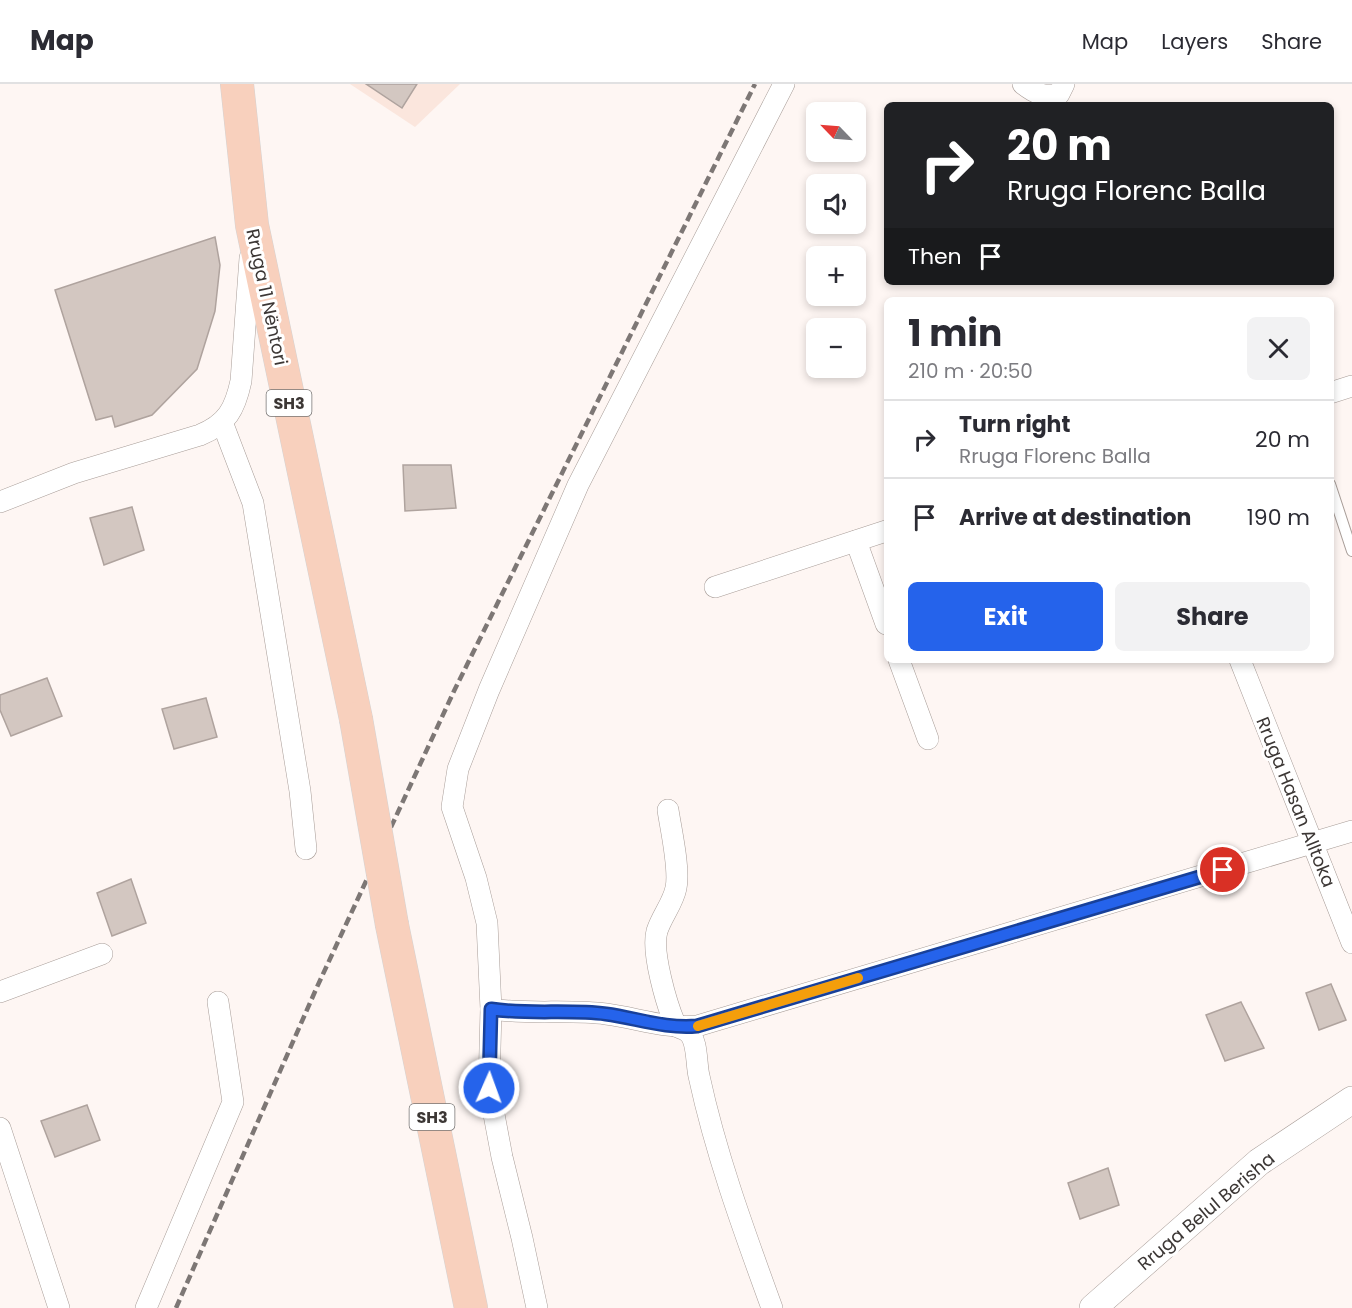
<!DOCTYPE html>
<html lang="en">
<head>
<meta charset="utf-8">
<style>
	:root { --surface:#fff; --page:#f2f2f3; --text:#2b2b33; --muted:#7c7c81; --line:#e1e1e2; --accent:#2563eb }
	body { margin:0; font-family:Poppins,sans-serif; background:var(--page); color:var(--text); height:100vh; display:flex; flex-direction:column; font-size:22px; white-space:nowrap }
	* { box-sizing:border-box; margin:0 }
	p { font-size:20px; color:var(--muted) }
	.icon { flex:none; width:33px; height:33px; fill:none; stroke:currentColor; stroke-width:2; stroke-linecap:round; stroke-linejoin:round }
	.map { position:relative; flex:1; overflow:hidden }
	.details { position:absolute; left:884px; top:213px; width:450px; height:366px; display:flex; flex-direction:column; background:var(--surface); border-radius:9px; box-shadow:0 3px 9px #0003 }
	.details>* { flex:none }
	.banner { position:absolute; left:884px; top:18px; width:450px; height:183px; border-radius:9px; box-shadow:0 3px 9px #0003; background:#202124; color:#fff; overflow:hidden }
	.needle { width:39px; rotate:295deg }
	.controls { position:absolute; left:806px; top:18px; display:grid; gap:12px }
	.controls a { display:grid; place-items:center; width:60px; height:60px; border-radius:9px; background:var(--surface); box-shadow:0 3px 9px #0003; font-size:30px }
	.pin { position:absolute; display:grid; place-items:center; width:51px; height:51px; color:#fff; margin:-26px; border:3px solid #fff; border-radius:50%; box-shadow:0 2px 6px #0007 }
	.me { position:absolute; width:66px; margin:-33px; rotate:2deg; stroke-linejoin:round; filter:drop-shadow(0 0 4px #0008) }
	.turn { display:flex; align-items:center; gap:21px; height:126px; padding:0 24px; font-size:27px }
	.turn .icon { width:78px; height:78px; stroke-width:2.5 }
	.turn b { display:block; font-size:42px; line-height:51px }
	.then { display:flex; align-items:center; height:57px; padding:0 24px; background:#0003; gap:12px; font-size:22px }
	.round { display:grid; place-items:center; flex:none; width:63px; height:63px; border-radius:9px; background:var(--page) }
	.head { display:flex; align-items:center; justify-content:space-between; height:102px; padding:0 24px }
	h1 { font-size:36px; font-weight:700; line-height:45px }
	.action { display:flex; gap:12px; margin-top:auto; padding:12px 24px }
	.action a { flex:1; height:69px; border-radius:9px; background:var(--accent); color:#fff; font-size:24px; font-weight:700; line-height:69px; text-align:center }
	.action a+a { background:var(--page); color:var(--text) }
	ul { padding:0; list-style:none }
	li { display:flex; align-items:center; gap:18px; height:78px; padding:0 24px; border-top:2px solid var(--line) }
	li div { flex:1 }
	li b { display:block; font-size:22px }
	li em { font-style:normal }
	header { display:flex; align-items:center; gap:36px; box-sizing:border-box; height:84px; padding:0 30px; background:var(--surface); border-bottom:2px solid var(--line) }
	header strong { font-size:28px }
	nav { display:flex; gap:33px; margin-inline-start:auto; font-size:21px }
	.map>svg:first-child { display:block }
</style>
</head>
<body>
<header>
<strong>Map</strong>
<nav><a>Map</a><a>Layers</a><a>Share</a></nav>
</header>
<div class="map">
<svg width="1352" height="1224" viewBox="0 0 1352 1224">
	<rect width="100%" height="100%" fill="#fef6f3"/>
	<polygon fill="#fbe6dd" points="350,0 460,0 415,43"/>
	<g fill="#d3c7c1" stroke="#afa39e" stroke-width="1.5">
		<polygon points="366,0 417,0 402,24"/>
		<polygon points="215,153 220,181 215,227 197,285 152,331 115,343 112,332 96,336 55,206"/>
		<polygon points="403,381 451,381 456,424 405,427"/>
		<polygon points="132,423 144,466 104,481 90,434"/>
		<polygon points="47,594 62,632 11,652 0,626 0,611"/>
		<polygon points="206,614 217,653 174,665 162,625"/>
		<polygon points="131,795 146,839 112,852 97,809"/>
		<polygon points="1331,900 1346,936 1319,946 1306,909"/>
		<polygon points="1241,918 1264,964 1225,977 1206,931"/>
		<polygon points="87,1021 100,1056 55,1073 41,1037"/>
		<polygon points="1108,1084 1119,1121 1080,1135 1068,1099"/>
	</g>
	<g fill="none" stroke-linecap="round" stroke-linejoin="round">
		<defs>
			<polyline id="service" points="1330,400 1352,467"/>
			<g id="minor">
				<path d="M1023,0C1036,10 1043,13 1059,10L1064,0"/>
				<polyline points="1330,309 1352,302"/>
				<polyline points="222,338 253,419 300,707 306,765"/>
				<path d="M0,418L74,389L200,351C227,340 235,325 241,297L250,174"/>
				<polyline points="856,457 886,540"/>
				<polyline points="715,503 886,447"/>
				<polyline points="899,576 928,655"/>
				<polyline points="1240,576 1352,859"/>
				<path d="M668,726C671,746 680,785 676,804C673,819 662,832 657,847C651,868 667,922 676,942C679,944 685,945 688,948C698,956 696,980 699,992C716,1071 744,1147 772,1224"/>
				<polyline points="0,908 102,870"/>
				<path d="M491,925C529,931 568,925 606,930C637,934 666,945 697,942L1352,747"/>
				<polyline points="0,1044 59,1224"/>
				<polyline points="146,1224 233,1018 218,918"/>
				<polyline points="537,1224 522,1154 502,1073 489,1004 491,925 487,839 476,794 452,723 458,685 489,606 578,401 784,0"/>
			</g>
			<polyline id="tertiary" points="1093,1224 1259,1078 1352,1016"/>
			<g id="primary">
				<polyline points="237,0 252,141 356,635"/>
				<polyline points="392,841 471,1224"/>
			</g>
		</defs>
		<use href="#service" stroke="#a89d98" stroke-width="12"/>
		<use href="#minor" stroke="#a89d98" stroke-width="22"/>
		<use href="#tertiary" stroke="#a89d98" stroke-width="28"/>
		<use href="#primary" stroke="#d4d3d3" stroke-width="34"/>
		<use href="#service" stroke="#fff" stroke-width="10"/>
		<use href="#minor" stroke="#fff" stroke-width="21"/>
		<use href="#tertiary" stroke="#fff" stroke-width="27"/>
		<use href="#primary" stroke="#f8d0bd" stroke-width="33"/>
		<polyline stroke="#7d7775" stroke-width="4.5" stroke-dasharray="9 4.5" stroke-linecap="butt" points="176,1224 317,903 454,607 755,0"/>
		<defs>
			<polyline id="primary-bridge" points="356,635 392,841"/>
		</defs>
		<use href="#primary-bridge" stroke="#d4d3d3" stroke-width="34" stroke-linecap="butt"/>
		<use href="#primary-bridge" stroke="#f8d0bd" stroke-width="33"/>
	</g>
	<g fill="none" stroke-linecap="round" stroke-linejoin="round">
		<defs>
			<path id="route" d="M489,1004L491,925C529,931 568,925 606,930C636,934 666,945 697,942L1223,786"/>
		</defs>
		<use href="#route" stroke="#184099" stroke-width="15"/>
		<use href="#route" stroke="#2563eb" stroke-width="10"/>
		<polyline stroke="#f59e0b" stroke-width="10" points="698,942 858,894"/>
	</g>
	<g text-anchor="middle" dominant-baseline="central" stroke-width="6" stroke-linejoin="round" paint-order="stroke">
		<g fill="#fff" stroke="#767372" stroke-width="1.5">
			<rect x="266.5" y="306" width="45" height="26" rx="4.5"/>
			<rect x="409.5" y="1020" width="45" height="26" rx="4.5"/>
		</g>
		<g font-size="16" font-weight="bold" fill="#3c3735">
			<text x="289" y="319">SH3</text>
			<text x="432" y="1033">SH3</text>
		</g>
		<g font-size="18" fill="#3c3735" stroke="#fff">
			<text transform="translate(267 213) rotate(78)">Rruga 11 Nëntori</text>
			<text transform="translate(1296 718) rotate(68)">Rruga Hasan Alltoka</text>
			<text transform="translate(1206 1127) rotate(-40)">Rruga Belul Berisha</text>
		</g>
	</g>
</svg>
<div class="controls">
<a><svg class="needle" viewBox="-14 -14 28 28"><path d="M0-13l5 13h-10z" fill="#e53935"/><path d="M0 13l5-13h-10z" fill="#7c7c81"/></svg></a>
<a><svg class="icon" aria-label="sound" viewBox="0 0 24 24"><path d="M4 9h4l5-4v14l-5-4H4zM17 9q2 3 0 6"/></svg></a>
<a>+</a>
<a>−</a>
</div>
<div class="pin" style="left:1223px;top:786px;background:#d93025"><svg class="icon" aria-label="arrive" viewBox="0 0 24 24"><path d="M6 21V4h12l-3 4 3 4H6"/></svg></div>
<svg class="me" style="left:489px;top:1004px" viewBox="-20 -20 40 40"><circle r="17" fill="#2563eb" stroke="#fff" stroke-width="3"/><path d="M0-11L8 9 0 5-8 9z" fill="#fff"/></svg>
<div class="banner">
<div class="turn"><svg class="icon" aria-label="right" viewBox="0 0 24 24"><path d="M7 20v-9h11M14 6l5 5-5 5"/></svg><div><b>20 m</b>Rruga Florenc Balla</div></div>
<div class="then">Then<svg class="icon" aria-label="arrive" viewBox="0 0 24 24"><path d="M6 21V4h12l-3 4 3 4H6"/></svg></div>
</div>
<section class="details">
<div class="head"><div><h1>1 min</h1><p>210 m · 20:50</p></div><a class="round"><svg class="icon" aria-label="close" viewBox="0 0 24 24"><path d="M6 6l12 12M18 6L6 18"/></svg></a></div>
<ul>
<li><svg class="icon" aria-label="right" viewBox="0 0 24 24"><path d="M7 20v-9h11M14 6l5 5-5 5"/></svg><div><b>Turn right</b><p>Rruga Florenc Balla</p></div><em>20 m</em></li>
<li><svg class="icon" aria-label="arrive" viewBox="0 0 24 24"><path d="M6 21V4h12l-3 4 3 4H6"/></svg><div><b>Arrive at destination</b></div><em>190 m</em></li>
</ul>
<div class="action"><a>Exit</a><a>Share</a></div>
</section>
</div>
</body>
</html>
